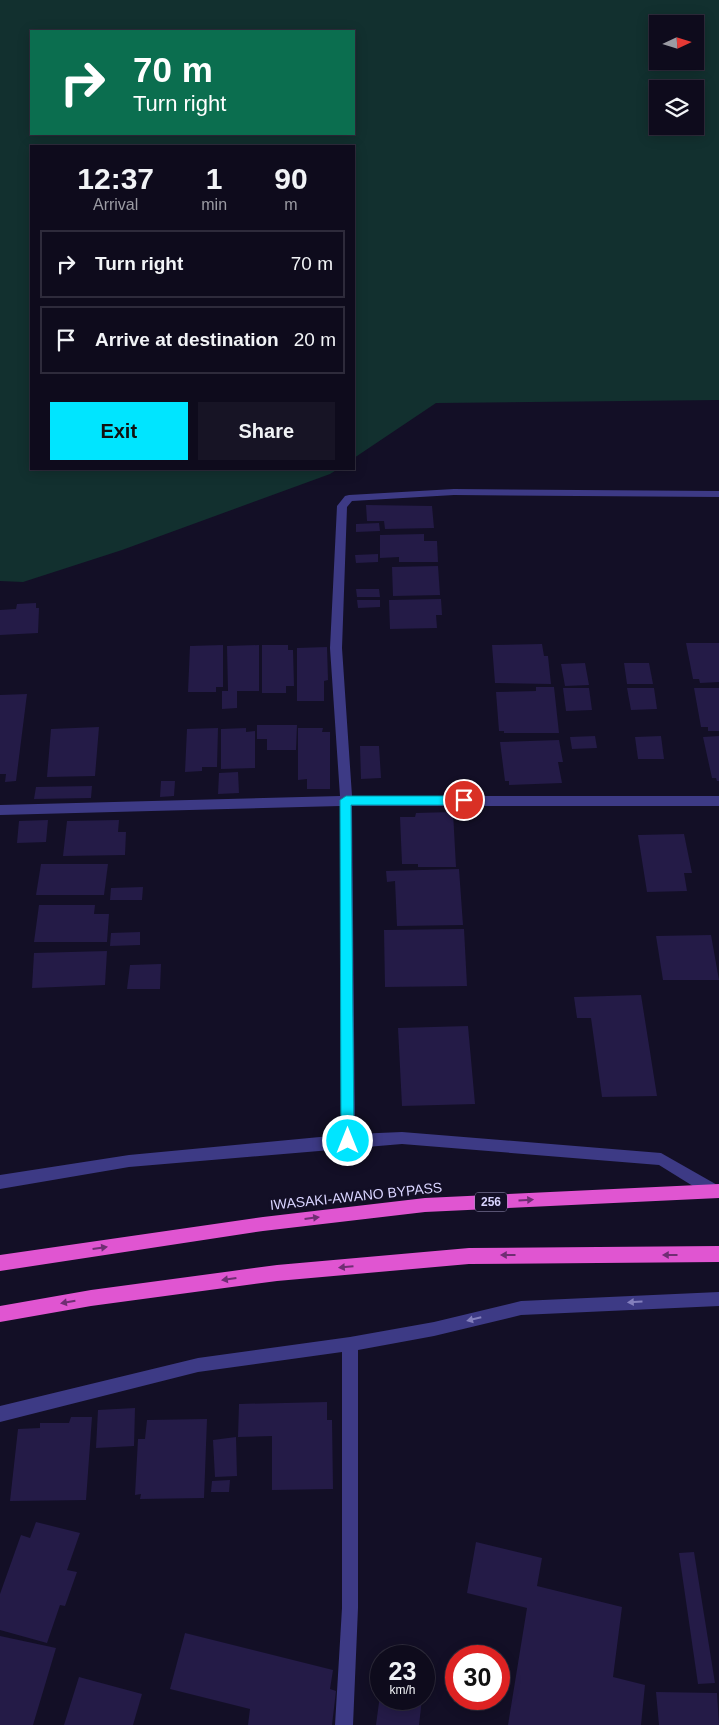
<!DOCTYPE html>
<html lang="en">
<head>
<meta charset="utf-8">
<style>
	:root { --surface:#0e0b1c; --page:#171425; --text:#f1f3f6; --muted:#9b9ba3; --line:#2e2b3b; --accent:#00e5ff }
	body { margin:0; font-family:Helvetica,sans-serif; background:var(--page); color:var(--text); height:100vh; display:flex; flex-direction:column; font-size:19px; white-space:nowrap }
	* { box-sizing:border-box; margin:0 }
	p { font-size:16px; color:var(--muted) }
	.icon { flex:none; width:28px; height:28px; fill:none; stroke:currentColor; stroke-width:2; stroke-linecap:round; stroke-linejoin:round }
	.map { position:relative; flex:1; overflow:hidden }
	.panel { position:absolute; left:30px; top:145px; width:325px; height:325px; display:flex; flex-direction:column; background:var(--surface); border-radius:0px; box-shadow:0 2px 12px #0003,0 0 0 1px var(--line) }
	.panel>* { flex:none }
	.guide { position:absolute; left:30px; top:30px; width:325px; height:105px; border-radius:0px; box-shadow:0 2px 12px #0003,0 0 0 1px var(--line); background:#0b6e4f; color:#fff; overflow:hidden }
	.needle { width:32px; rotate:86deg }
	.controls { position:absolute; left:649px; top:15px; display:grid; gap:10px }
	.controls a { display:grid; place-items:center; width:55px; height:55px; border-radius:0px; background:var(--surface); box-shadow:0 2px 12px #0003,0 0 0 1px var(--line); font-size:25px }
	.speed { position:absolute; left:370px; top:1645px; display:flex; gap:10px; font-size:25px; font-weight:700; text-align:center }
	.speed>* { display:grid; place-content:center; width:65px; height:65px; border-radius:50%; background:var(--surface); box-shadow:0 2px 12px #0003,0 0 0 1px var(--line); line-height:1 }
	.speed small { font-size:12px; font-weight:400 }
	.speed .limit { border:8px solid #d22; background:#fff; color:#111 }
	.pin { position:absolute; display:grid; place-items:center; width:42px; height:42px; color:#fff; margin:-21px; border:2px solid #fff; border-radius:50%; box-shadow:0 1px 5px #0007 }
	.me { position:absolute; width:55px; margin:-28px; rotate:0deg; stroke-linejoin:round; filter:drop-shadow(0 0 4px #0008) }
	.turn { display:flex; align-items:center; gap:18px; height:105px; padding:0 20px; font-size:22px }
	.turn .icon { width:65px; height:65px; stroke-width:2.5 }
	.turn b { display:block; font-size:35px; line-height:42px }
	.eta { display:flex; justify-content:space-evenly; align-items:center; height:85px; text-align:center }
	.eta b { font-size:30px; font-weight:600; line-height:35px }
	.button { display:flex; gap:10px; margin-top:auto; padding:10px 20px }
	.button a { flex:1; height:58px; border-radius:0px; background:var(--accent); color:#111; font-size:20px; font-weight:600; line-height:58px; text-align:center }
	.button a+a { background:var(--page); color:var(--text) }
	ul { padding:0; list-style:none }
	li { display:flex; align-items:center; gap:15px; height:68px; margin:0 10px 8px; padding:0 10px; border:2px solid var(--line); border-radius:0px }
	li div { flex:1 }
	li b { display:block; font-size:19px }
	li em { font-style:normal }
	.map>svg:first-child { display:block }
</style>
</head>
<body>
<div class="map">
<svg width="719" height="1725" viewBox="0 0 719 1725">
	<rect width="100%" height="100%" fill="#130f26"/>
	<path fill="#12302f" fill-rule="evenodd" d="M0,0H719V400L436,403L354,458V146H31V469H338L330,474L122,550L23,582L0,581ZM658,24H695V61H658ZM31,31H354V134H31ZM658,89H695V126H658Z"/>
	<g fill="#241b47">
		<polygon points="366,505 432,506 434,528 385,529 384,521 367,521"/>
		<polygon points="379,523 380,531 356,532 356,524"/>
		<polygon points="424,534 424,541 437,541 438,562 399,562 399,557 380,558 380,535"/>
		<polygon points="378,554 378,562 356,563 355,555"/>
		<polygon points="438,566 440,595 393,596 392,567"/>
		<polygon points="356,589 379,589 380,597 357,597"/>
		<polygon points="441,599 442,615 436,615 437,628 390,629 389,600"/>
		<polygon points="357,600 380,600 380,607 358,608"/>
		<polygon points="36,603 36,608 39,608 38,633 0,635 0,610 16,609 17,604"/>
		<polygon points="686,643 719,643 719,682 700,683 699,679 693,679"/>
		<polygon points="542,644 544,656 548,656 551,684 495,683 492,645"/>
		<polygon points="223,645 223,687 216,687 216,692 188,692 190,646"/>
		<polygon points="259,645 259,691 237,691 237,708 222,709 222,691 228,691 227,646"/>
		<polygon points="262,645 288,645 288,650 293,650 294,686 286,686 286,693 262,693"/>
		<polygon points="327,647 328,680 324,681 324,701 297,701 297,648"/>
		<polygon points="585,663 589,685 565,686 561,664"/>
		<polygon points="624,663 649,663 653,684 627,684"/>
		<polygon points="536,687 554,687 559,733 504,733 504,731 499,731 496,692 536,691"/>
		<polygon points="563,688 589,688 592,710 566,711"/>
		<polygon points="627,688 654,688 657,709 631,710"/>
		<polygon points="694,688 719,688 719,731 708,731 708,727 701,727"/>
		<polygon points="27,694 16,781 5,782 6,774 0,774 0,695"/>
		<polygon points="257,725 297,725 296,750 267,750 267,739 257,739"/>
		<polygon points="99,727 95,776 47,777 51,729"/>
		<polygon points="218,728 217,767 202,767 202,771 185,772 187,729"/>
		<polygon points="246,728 246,732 255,731 255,768 221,769 221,729"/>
		<polygon points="298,728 323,728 322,732 330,732 330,789 307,789 307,779 298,780"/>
		<polygon points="595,736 597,748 572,749 570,737"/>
		<polygon points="661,736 664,759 638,759 635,737"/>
		<polygon points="719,736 719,781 717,781 716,778 712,778 703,737"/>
		<polygon points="559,740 563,762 558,762 562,783 509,785 509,781 505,781 500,742"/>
		<polygon points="360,746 379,746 381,778 361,779"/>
		<polygon points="238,772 239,793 218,794 219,773"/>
		<polygon points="161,781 175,781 174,796 160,797"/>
		<polygon points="92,786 91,798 34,799 36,787"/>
		<polygon points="453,812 456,867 418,867 418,864 402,864 400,817 415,817 416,813"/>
		<polygon points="48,820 46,842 17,843 19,821"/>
		<polygon points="119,820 118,832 126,832 125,855 63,856 67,821"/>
		<polygon points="684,834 692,873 684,873 687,891 647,892 638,835"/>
		<polygon points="41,864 108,864 104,895 36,895"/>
		<polygon points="459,869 463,925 397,926 395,881 387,882 386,871"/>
		<polygon points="143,887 142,900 110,900 111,888"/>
		<polygon points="39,905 95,905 94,914 109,914 107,942 34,942"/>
		<polygon points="464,929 467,986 385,987 384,930"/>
		<polygon points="140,932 140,945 110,946 111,933"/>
		<polygon points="711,935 719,980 663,980 656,936"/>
		<polygon points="107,951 105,985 32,988 34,953"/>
		<polygon points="161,964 160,989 127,989 130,965"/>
		<polygon points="641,995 657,1096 602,1097 591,1018 577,1018 574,997"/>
		<polygon points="468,1026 475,1104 402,1106 398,1028"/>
		<polygon points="327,1402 327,1420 332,1420 333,1489 272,1490 272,1436 238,1437 239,1404"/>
		<polygon points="135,1408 134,1446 96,1448 98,1410"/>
		<polygon points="71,1417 92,1417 86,1500 10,1501 18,1429 40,1428 40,1423 69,1423"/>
		<polygon points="207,1419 204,1498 140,1499 141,1494 135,1495 138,1439 145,1439 147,1420"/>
		<polygon points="236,1437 237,1476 215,1477 213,1440"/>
		<polygon points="230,1480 229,1492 211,1492 212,1481"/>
		<polygon points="36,1522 80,1533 67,1570 77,1572 65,1606 60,1605 47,1643 0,1630 0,1594 21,1535 30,1538"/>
		<polygon points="476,1542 542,1558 537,1586 622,1607 613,1677 645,1685 641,1725 508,1725 527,1608 467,1593"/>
		<polygon points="694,1552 715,1683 698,1684 679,1553"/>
		<polygon points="185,1633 333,1670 330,1689 336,1691 332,1725 248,1725 250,1709 170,1689"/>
		<polygon points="0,1636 56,1648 33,1725 0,1725"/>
		<polygon points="79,1677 142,1694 133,1725 64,1725"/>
		<polygon points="656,1692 717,1693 719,1725 659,1725"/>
		<polygon points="380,1695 381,1699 422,1699 419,1725 376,1725"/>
	</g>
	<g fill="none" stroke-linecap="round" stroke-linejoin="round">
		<g fill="#3d3a85" fill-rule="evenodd">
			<polygon points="454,489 719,491 719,497 454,495 352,501 347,507 342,648 352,796 719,796 719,806 352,806 355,1134 402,1132 661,1153 719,1186 719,1196 714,1198 709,1196 659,1165 402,1144 129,1167 0,1189 0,1175 129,1155 341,1135 340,806 0,815 0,805 340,796 330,648 337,506 345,496 349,495"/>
			<polygon points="719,1292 719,1306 521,1315 434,1336 358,1350 358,1608 353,1725 335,1725 342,1608 342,1352 198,1372 0,1422 0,1406 198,1358 350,1337 434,1322 521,1301"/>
		</g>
		<g fill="#e055d1" fill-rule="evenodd">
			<polygon points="719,1184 719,1198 425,1212 263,1231 0,1271 0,1255 263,1217 425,1198"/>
			<polygon points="719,1246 719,1262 469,1264 277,1281 91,1306 0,1322 0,1306 91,1290 277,1265 469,1248"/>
		</g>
	</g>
	<defs><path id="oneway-solid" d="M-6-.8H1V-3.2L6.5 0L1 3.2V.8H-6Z" transform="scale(1.25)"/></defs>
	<g fill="#6f2e73">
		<use href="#oneway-solid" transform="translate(526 1200) rotate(-3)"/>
		<use href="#oneway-solid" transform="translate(312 1218) rotate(-7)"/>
		<use href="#oneway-solid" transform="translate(100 1248) rotate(-8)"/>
		<use href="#oneway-solid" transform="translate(508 1255) rotate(180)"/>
		<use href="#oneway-solid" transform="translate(670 1255) rotate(180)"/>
		<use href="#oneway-solid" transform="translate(346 1267) rotate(175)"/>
		<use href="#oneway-solid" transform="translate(229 1279) rotate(172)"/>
		<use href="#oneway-solid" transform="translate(68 1302) rotate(170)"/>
	</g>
	<g fill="#837fbc">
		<use href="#oneway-solid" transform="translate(635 1302) rotate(177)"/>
		<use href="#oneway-solid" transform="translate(474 1319) rotate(166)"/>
	</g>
	<polygon fill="#00e5ff" stroke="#0095a6" points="346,796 464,796 469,800 464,805 351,805 354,1141 352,1145 348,1146 343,1145 341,1141 340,800"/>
	<g text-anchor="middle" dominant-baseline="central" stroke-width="5" stroke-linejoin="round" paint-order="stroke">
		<rect fill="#130f26" stroke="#9e99be" stroke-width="1" x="475" y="1192.5" width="32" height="19" rx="4"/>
		<g font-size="12" font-weight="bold" fill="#d9d4ff">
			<text x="491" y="1202">256</text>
		</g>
		<g font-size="14" fill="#d9d4ff" stroke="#130f26">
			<text transform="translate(356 1196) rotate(-6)">IWASAKI-AWANO BYPASS</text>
		</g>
	</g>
</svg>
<div class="controls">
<a><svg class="needle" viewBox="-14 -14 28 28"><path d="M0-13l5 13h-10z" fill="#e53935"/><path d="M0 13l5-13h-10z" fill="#9b9ba3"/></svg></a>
<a><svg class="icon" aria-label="layers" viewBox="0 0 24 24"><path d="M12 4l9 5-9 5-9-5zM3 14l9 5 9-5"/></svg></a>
</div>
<div class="speed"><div>23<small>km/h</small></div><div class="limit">30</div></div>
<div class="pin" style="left:464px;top:800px;background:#d93025"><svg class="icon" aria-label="arrive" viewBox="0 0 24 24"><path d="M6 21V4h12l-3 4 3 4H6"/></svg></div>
<svg class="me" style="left:348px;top:1141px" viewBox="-20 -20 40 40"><circle r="17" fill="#00e5ff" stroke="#fff" stroke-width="3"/><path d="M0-11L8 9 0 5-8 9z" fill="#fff"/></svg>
<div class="guide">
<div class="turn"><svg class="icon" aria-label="right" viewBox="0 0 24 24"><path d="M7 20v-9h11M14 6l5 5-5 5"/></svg><div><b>70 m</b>Turn right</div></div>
</div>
<section class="panel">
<div class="eta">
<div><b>12:37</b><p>Arrival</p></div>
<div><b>1</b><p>min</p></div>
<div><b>90</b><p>m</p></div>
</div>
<ul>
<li><svg class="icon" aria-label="right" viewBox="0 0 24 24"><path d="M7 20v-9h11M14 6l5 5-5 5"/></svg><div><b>Turn right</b></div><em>70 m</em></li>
<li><svg class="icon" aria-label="arrive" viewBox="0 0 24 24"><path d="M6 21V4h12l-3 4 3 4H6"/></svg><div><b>Arrive at destination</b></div><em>20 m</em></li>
</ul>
<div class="button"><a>Exit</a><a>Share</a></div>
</section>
</div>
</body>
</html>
